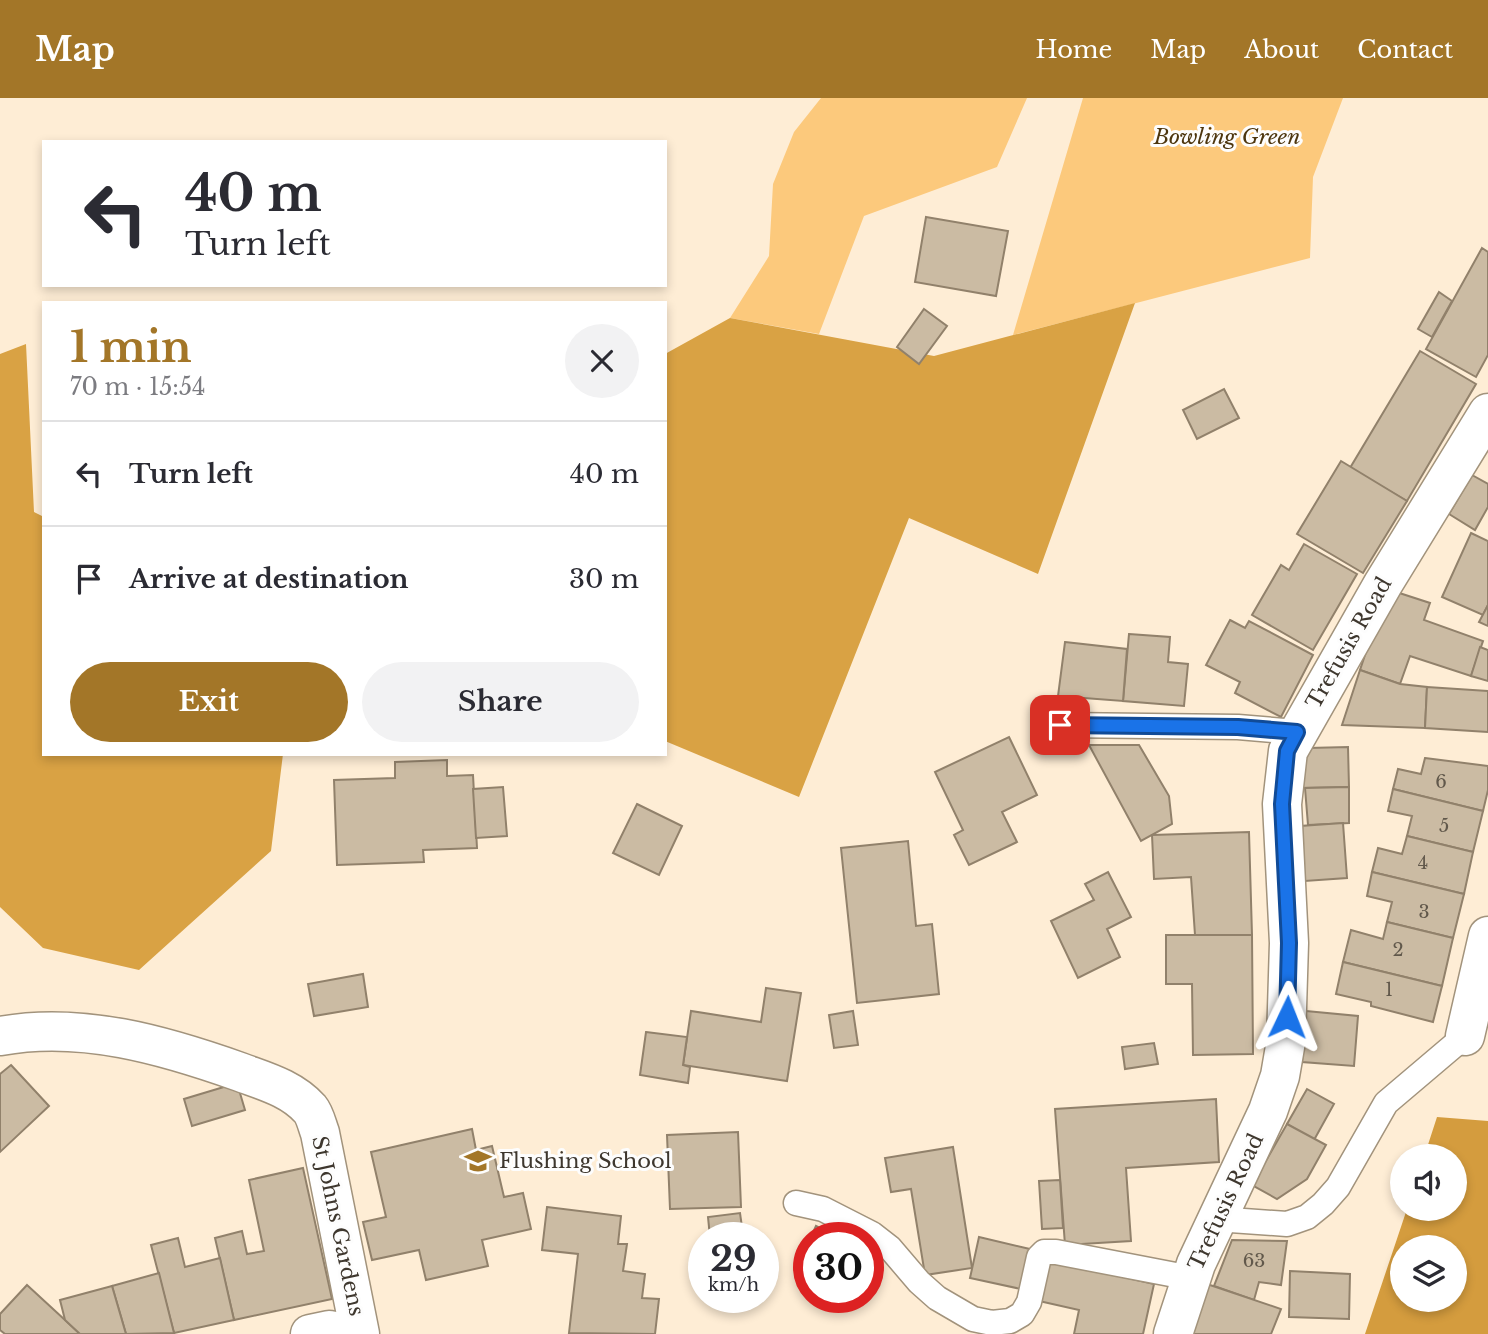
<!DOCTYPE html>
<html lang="en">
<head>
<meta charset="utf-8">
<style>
	:root { --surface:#fff; --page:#f2f2f3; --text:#2b2b33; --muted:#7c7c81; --line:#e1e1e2; --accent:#a37628 }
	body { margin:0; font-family:"Libre Baskerville",serif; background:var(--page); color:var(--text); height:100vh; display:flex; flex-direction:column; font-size:26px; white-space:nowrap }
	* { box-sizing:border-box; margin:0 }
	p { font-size:23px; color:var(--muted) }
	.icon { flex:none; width:38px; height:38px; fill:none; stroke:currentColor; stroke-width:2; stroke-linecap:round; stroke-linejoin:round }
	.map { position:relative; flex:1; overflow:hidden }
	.drawer { position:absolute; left:42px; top:203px; width:625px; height:455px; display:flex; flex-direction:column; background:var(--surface); border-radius:0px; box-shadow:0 4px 10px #0003 }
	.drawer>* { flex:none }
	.hud { position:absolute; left:42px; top:42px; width:625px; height:147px; border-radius:0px; box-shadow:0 4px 10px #0003; background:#fff; color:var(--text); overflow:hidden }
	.fabs { position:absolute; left:1390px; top:1046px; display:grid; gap:14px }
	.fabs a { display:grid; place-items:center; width:77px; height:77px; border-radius:50%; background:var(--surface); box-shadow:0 4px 10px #0003; font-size:35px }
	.speed { position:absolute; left:688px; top:1124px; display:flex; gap:14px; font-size:35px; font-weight:700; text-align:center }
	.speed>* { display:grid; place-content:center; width:91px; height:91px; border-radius:50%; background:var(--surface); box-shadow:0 4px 10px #0003; line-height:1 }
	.speed small { font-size:18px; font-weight:400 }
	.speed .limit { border:10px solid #d22; background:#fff; color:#111 }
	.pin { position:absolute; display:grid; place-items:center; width:60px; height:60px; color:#fff; margin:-30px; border-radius:14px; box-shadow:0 4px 10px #0006 }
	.me { position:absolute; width:77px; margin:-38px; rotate:2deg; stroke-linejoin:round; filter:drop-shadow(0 0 5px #0008) }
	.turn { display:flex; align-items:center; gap:24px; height:147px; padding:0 28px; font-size:32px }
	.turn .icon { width:91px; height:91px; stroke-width:2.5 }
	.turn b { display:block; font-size:49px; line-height:60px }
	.round { display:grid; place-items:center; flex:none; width:74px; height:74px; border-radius:37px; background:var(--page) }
	.summary { display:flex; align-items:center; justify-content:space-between; height:119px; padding:0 28px }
	h1 { font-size:42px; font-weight:800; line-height:52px; color:var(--accent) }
	.action { display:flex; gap:14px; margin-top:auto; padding:14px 28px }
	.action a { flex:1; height:80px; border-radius:42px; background:var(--accent); color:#fff; font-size:28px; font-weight:800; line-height:80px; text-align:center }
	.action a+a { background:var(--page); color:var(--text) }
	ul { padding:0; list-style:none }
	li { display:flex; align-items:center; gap:21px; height:105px; padding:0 28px; border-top:2px solid var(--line) }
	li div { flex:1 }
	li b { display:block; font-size:26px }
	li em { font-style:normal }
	header { display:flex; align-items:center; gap:42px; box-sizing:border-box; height:98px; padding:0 35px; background:var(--accent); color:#fff }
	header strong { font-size:33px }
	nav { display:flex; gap:38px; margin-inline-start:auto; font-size:24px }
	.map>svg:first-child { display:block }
</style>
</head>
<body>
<header>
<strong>Map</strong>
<nav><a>Home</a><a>Map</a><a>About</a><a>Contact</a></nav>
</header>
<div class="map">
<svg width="1488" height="1236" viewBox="0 0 1488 1236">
	<rect width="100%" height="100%" fill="#feedd5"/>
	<g fill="#fcc97c">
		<polygon points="821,0 1027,0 997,69 864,118 819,236 730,220 769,158 773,86 794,34"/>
		<polygon points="1083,0 1343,0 1313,79 1310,160 1013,237"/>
	</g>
	<g fill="#d9a244">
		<polygon points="1135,205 1038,476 909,420 799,699 665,643 665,256 730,220 934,258"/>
		<polygon points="26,246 34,414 44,419 44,656 283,656 271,753 139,872 43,850 0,809 0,256"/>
	</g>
	<path fill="#d49c3e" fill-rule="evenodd" d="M1437,1019L1488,1023V1236H1365L1407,1111H1454V1059H1424ZM1402,1150H1454V1202H1402Z"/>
	<g fill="#cbbba3" stroke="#91816b" stroke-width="2">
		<polygon points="926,119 1008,133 996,198 915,184"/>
		<polygon points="1482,150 1488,154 1488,257 1476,279 1426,251"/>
		<polygon points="1439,194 1452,203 1432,239 1418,231"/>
		<polygon points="924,211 947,228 919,266 897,249"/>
		<polygon points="1420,253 1476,286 1407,403 1350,370"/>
		<polygon points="1224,291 1239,320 1197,341 1183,312"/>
		<polygon points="1341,363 1407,403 1363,475 1297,436"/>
		<polygon points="1472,377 1488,386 1488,409 1475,432 1449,416"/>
		<polygon points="1471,435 1488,443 1488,507 1483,517 1442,499"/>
		<polygon points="1304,446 1357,476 1313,552 1252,517 1281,467 1289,472"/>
		<polygon points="1387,491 1430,505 1424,522 1483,543 1471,578 1410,558 1400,586 1360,572"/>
		<polygon points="1488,507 1488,528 1479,524"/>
		<polygon points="1230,522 1245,530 1249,523 1313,557 1281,619 1235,595 1240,584 1206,567"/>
		<polygon points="1129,536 1170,539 1168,564 1188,566 1184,608 1123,603"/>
		<polygon points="1065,544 1127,551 1123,603 1058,598"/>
		<polygon points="1480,549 1488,552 1488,583 1471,578"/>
		<polygon points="1360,572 1400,586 1427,589 1425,630 1342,627"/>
		<polygon points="1427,589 1488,593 1488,634 1425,630"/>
		<polygon points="1009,639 1037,697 1002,714 1017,744 969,767 954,737 963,732 935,674"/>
		<polygon points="1089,647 1139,647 1169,698 1172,726 1141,743"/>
		<polygon points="1348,649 1349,689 1299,690 1308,650"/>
		<polygon points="1425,660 1488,668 1488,692 1483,713 1393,691 1398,671 1421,676"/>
		<polygon points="447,662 447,678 473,677 477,750 423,752 424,764 337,767 334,682 395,680 395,664"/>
		<polygon points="503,689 507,738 476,740 473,691"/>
		<polygon points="1349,689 1349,725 1308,727 1305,690"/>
		<polygon points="1393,691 1483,713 1473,754 1407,738 1412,718 1388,713"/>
		<polygon points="637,706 682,728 659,777 613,755"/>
		<polygon points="1343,725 1347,780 1305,783 1300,728"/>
		<polygon points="1249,734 1252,837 1195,837 1191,779 1154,781 1152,737"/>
		<polygon points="1407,738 1473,754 1464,796 1372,774 1378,750 1402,756"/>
		<polygon points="908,743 916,828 932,826 939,896 857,905 841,750"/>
		<polygon points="1108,774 1131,819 1107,831 1120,859 1078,880 1051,823 1094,802 1085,786"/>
		<polygon points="1372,774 1464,796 1453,840 1387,824 1392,804 1367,798"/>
		<polygon points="1387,824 1453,840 1442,888 1343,864 1351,832 1383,841"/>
		<polygon points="1166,837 1252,837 1253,956 1193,957 1192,886 1166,886"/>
		<polygon points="1343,864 1442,888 1433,924 1371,908 1371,904 1336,896"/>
		<polygon points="363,876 368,909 314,918 308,886"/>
		<polygon points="766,890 801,895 787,983 683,967 691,913 761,924"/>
		<polygon points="853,913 858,947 834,950 829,917"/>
		<polygon points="1306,913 1358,918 1354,968 1302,964"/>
		<polygon points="646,934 687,939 683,967 690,969 688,985 640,977"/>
		<polygon points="1154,945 1158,966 1125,971 1122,949"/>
		<polygon points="11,967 49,1008 0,1054 0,976"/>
		<polygon points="237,985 245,1012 192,1028 184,1001"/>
		<polygon points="1307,991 1334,1006 1314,1042 1287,1026"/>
		<polygon points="1216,1001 1219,1064 1126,1070 1131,1143 1065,1147 1055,1011"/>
		<polygon points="1287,1026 1326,1047 1307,1081 1277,1101 1252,1087"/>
		<polygon points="472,1031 476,1052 492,1048 504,1099 523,1095 531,1131 482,1142 488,1168 426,1182 419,1152 372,1162 363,1124 386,1119 371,1054"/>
		<polygon points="738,1034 741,1109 670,1111 667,1037"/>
		<polygon points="953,1049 972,1170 925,1177 911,1091 891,1094 885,1060"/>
		<polygon points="303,1070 332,1201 234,1222 215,1140 242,1133 247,1156 264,1153 249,1082"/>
		<polygon points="1060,1082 1063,1130 1042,1131 1039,1083"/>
		<polygon points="547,1109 621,1118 618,1146 627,1146 623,1173 645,1176 642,1200 659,1201 655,1236 569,1235 578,1156 542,1152"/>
		<polygon points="740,1115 743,1136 710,1139 708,1119"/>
		<polygon points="816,1128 837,1139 811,1139"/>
		<polygon points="979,1139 1030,1151 1021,1191 970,1180"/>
		<polygon points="178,1140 185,1169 220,1160 234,1222 174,1235 151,1147"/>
		<polygon points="1232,1142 1287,1143 1281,1187 1259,1184 1254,1202 1214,1188"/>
		<polygon points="808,1143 808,1165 799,1160"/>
		<polygon points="1049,1162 1154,1186 1143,1236 1074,1236 1079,1212 1039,1203"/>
		<polygon points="1290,1173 1350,1176 1349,1221 1289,1219"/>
		<polygon points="159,1175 174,1235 126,1236 112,1188"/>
		<polygon points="1207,1186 1281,1211 1271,1236 1191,1236"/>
		<polygon points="27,1187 65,1222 80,1236 5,1236 0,1232 0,1216"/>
		<polygon points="112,1188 126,1236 80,1236 65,1222 60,1202"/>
	</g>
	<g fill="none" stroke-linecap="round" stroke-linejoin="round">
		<defs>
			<g id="service">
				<polyline points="1060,627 1238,629 1297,634"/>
				<polyline points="796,1105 823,1111 872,1136 890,1150 919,1184 937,1200 973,1221 992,1225 1010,1223 1022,1216 1029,1204 1039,1159 1044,1154 1056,1154 1191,1180"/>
				<polyline points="1216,1121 1287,1126 1307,1119 1323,1106 1338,1089 1386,1005 1465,938"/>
			</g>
			<g id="minor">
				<path d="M0,938C81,923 164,947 240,974C264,983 291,990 310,1011C315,1017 317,1027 320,1035L360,1236"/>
				<polyline points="1465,938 1488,838"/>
				<polyline points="310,1236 329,1232 351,1236"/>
				<polyline points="1173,1236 1196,1166 1268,1013 1280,978 1286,943 1289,845 1282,706 1288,653 1383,486 1488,315"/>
			</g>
		</defs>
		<use href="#service" stroke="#a2937c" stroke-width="27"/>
		<use href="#minor" stroke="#a2937c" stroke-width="41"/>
		<use href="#service" stroke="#fff" stroke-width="24"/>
		<use href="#minor" stroke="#fff" stroke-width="38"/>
	</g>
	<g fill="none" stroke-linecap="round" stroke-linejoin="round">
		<defs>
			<polyline id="route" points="1060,627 1238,629 1297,634 1287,653 1282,706 1289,845 1287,919"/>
		</defs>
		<use href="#route" stroke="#114b97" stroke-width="18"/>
		<use href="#route" stroke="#1a73e8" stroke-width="12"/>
	</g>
	<defs>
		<symbol id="school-bare" viewBox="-9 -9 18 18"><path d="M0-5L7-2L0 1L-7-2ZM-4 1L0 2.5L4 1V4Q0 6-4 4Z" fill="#a37628" stroke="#fdfdfd" stroke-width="2.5" paint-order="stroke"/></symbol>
	</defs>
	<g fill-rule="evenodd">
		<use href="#school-bare" x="459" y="1044" width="38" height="38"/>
	</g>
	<g text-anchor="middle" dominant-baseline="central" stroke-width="6" stroke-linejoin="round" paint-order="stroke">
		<g font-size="18" fill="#61584b">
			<text x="1441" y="684">6</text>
			<text x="1444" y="728">5</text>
			<text x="1423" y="765">4</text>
			<text x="1424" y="814">3</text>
			<text x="1398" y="852">2</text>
			<text x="1389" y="892">1</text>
			<text x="1254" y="1163">63</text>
		</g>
		<g font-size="21" font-style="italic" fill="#4d360e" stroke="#fdfdfd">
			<text x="1227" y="39">Bowling Green</text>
		</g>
		<g font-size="21" fill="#3e372e" stroke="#fdfdfd">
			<text transform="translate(1349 545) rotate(-60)">Trefusis Road</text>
			<text transform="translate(1226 1104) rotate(-65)">Trefusis Road</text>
			<text transform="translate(338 1128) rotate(78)">St Johns Gardens</text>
		</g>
		<g font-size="21" fill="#3e372e" stroke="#fdfdfd" text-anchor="start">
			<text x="499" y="1063">Flushing School</text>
		</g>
	</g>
</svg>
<div class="fabs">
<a><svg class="icon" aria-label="sound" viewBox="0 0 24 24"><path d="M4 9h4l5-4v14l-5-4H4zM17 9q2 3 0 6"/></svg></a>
<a><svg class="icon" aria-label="layers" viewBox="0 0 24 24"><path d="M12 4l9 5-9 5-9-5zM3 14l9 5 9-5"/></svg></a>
</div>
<div class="speed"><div>29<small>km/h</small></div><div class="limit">30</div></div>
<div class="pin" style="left:1060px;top:627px;background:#d93025"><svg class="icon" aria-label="arrive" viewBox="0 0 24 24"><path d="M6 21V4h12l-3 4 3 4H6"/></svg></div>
<svg class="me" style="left:1287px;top:919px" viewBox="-20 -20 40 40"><path d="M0-17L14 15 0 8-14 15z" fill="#1a73e8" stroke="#fff" stroke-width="4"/></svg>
<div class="hud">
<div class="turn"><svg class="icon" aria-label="left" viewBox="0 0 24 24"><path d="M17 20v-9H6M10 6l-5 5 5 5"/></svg><div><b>40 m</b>Turn left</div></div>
</div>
<section class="drawer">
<div class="summary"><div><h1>1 min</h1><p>70 m · 15:54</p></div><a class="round"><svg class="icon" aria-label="close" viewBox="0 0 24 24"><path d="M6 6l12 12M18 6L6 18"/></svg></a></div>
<ul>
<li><svg class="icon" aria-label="left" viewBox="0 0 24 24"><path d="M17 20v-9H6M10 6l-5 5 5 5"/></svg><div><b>Turn left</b></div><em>40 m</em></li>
<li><svg class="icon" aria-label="arrive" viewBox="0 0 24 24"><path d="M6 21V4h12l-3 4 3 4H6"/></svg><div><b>Arrive at destination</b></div><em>30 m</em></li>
</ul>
<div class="action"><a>Exit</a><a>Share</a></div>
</section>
</div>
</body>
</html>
